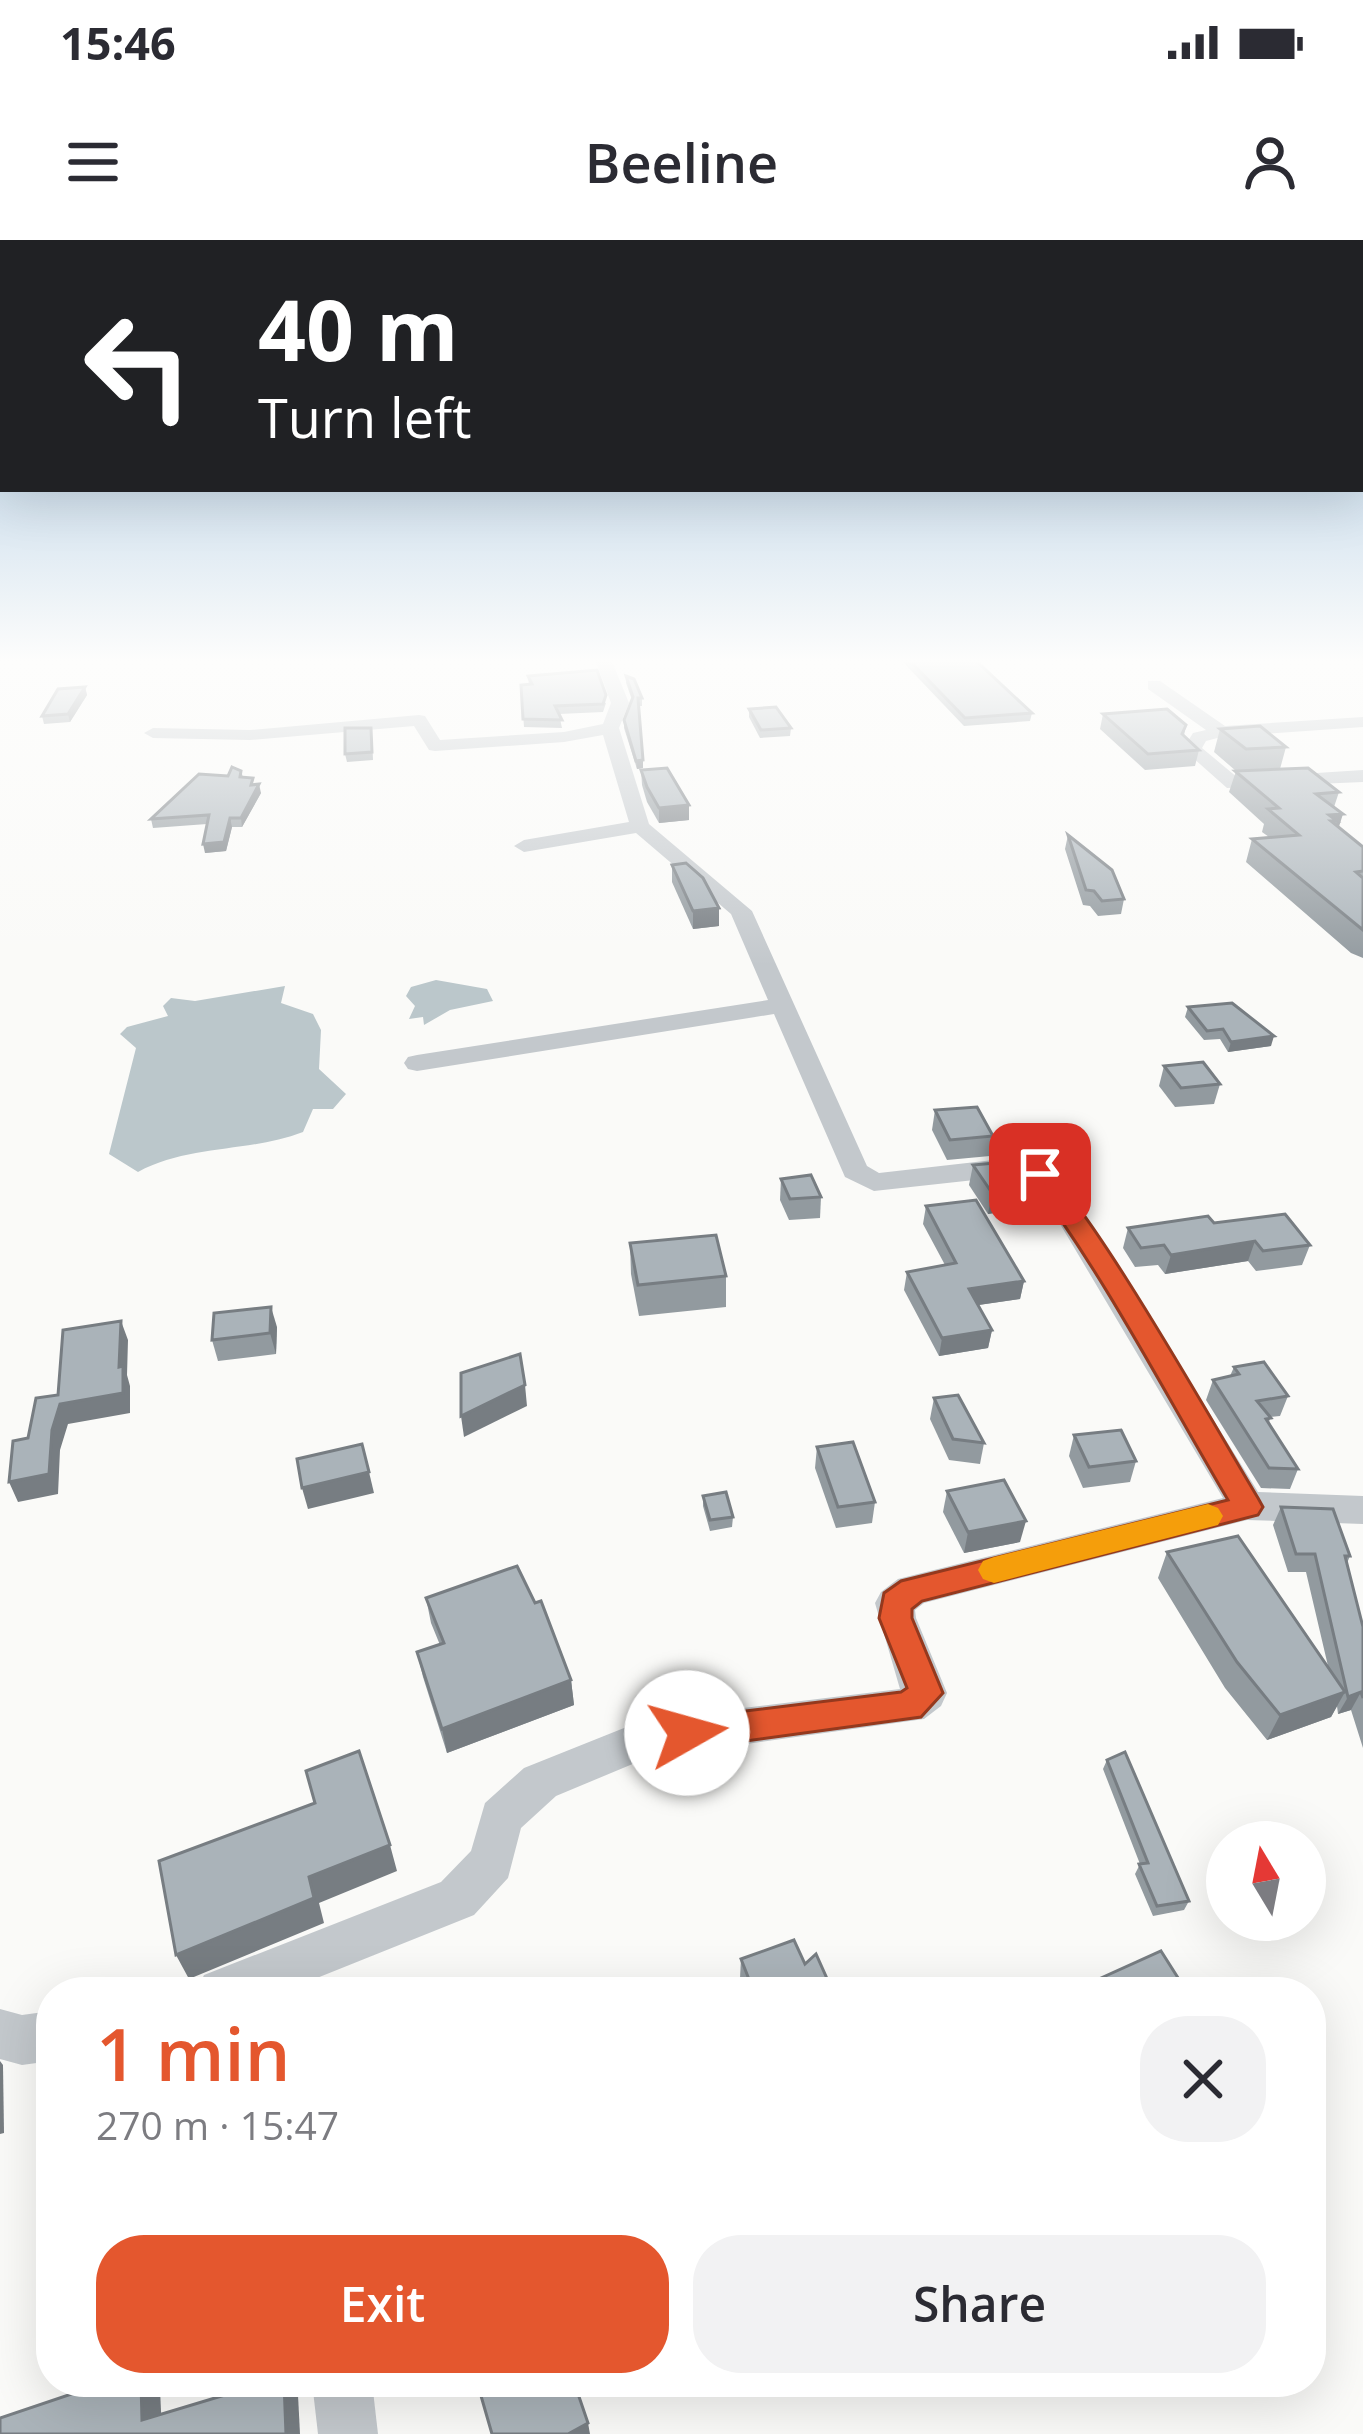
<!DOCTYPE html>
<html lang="en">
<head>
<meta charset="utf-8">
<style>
	:root { --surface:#fff; --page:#f2f2f3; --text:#2b2b33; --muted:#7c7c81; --accent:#e4572e }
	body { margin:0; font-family:"Open Sans",sans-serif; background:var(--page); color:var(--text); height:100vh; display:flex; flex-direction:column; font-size:45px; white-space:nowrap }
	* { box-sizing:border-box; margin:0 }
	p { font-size:39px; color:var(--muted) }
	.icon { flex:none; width:66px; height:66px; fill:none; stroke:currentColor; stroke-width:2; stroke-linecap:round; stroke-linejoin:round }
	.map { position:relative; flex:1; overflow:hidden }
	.drawer { position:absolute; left:36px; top:1737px; width:1290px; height:420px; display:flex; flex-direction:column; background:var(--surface); border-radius:48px; box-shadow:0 12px 48px #0002 }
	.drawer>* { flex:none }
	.banner { position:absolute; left:0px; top:0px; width:1365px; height:252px; box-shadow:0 12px 48px #0002; background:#202124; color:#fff; overflow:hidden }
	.needle { width:78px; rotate:350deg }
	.controls { position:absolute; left:1206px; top:1581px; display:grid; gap:24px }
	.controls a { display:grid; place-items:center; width:120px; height:120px; border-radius:50%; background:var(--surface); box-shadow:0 12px 48px #0002; font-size:60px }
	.pin { position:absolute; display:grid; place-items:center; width:102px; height:102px; color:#fff; margin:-51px; border-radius:24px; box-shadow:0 6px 18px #0006 }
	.me { position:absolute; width:132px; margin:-66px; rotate:83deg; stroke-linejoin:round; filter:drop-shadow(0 0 9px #0008) }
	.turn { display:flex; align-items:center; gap:42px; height:252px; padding:0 60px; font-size:54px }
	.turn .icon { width:156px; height:156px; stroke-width:2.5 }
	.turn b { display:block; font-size:84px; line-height:102px }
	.round { display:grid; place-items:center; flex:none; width:126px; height:126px; border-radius:48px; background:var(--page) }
	.head { display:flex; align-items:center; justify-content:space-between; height:204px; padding:0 60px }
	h1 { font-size:72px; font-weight:600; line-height:90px; color:var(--accent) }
	.primary-button { display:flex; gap:24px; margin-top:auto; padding:24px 60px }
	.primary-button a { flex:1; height:138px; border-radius:48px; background:var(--accent); color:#fff; font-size:48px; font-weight:600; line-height:138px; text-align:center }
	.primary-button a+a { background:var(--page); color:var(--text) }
	.status { display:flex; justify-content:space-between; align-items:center; height:84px; padding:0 60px; background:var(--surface); direction:ltr }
	.status svg { height:33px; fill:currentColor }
	header { display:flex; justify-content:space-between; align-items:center; height:156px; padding:0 60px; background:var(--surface); font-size:54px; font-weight:600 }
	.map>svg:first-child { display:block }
</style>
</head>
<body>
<div class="status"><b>15:46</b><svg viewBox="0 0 49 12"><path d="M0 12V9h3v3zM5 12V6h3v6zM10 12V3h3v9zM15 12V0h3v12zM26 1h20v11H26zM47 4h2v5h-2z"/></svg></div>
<header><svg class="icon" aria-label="menu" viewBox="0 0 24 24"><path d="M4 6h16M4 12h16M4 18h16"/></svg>Beeline<svg class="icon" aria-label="person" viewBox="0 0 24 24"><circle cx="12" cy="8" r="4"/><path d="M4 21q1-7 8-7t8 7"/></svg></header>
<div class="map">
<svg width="1363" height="2194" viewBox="0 0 1363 2194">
	<rect width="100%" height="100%" fill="#fafaf8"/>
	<g fill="#bbc7cb">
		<polygon points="436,740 487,749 493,761 450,770 424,785 423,777 409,779 415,766 406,756 411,747"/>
		<path d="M285,746L281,763L313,774L321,790L319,829L346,854L333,869H313L303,892C248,913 190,904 138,932L109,914L136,808L120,794L127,787L168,776L163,766L171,758L195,761Z"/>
	</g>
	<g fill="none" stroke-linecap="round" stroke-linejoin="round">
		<g fill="#c3c8cc" fill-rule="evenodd">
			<polygon points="595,419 611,419 629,463 619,488 649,584 752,671 867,926 879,933 1011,918 1049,928 1066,946 1125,1037 1258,1252 1363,1256 1363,1284 1247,1280 924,1363 915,1370 916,1378 947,1453 941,1466 924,1479 647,1518 556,1556 521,1588 508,1638 474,1675 282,1752 196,1752 204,1735 441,1642 471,1611 485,1563 524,1528 644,1480 900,1449 875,1363 881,1352 898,1339 1223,1258 1044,957 1029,940 1011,936 874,951 845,937 774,774 417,831 408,829 404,823 408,817 417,815 768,760 731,674 636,593 524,612 514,606 524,600 629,582 603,495 564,502 435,511 429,510 414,486 250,500 153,498 144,493 153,488 250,490 419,475 425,476 440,500 564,492 603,484 611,463"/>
			<polygon points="1148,441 1160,441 1225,486 1363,477 1363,487 1221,497 1206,501 1202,508 1238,538 1363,530 1363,542 1227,548 1183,509 1193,493 1206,490 1148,449"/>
			<polygon points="0,1769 22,1775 51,1771 51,1821 22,1825 0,1819"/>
			<polygon points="312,2142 372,2142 378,2194 318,2194"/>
		</g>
	</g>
	<g fill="#929a9f">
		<polygon points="900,419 974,419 1032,473 1030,481 964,486"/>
		<polygon points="528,436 606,463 603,472 559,474 562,488 524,487 521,445 529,445"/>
		<polygon points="626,436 642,458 642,466 639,466 643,528 637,529 624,488 624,480 632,460 626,443"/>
		<polygon points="85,447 87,455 70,482 44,484 42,476"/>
		<polygon points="749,469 791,488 790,496 760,498 749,477"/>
		<polygon points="1103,474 1186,485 1184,496 1199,510 1195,526 1145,530 1100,489"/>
		<polygon points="1220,489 1286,507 1280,529 1339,552 1334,567 1338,587 1363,607 1363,718 1351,713 1246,622 1252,599 1269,597 1262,592 1264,584 1229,552 1236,531 1214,512"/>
		<polygon points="372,496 373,520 347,522 345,514"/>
		<polygon points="641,530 689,565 689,580 659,583 647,562 642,545"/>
		<polygon points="241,531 243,537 254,545 261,553 242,587 232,587 226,611 205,613 207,584 153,588 151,579 228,536"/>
		<polygon points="1068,595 1124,659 1121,674 1098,676 1090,666 1083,665 1065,609"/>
		<polygon points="672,625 719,686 693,689 672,642"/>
		<polygon points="1188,767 1271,806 1228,812 1220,799 1204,800 1185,777"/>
		<polygon points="1164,826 1220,844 1214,864 1175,867 1159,846"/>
		<polygon points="935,870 993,896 990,916 947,920 932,890"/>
		<polygon points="973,925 1031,967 988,974 969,945"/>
		<polygon points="781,939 821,957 820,978 789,980 780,960"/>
		<polygon points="926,966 1024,1041 1020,1059 978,1065 992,1090 988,1108 939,1116 904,1050 907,1032 945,1025 923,984"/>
		<polygon points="1128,988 1310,1005 1302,1025 1256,1031 1248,1021 1165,1034 1158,1025 1135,1027 1123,1008"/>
		<polygon points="630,1003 726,1036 726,1067 639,1076 631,1034"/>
		<polygon points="277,1087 276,1114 218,1121 212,1100"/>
		<polygon points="1234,1127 1288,1156 1280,1176 1270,1177 1269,1183 1298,1229 1290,1249 1261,1248 1206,1160 1213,1140 1230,1136"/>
		<polygon points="934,1158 984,1203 980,1224 949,1220 930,1179"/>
		<polygon points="1074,1195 1136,1221 1130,1242 1083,1248 1069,1216"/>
		<polygon points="817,1207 875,1262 872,1283 836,1288 815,1228"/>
		<polygon points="947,1251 1020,1302 964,1313 943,1272"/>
		<polygon points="703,1256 733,1277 732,1287 710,1291 703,1266"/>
		<polygon points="1281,1267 1350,1316 1347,1323 1363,1387 1363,1508 1351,1470 1338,1474 1337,1466 1331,1477 1267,1500 1225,1448 1158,1338 1167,1312 1328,1426 1306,1332 1288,1332 1273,1285"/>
		<polygon points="426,1358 571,1440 574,1465 447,1513 423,1437 417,1412 440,1405 431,1383"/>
		<polygon points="1107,1520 1189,1661 1184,1670 1153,1676 1135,1634 1140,1624 1103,1529"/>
		<polygon points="741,1719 805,1724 833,1752 746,1752 740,1738"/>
	</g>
	<g fill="#777d82">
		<polygon points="85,447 87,455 70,482 68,474"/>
		<polygon points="643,520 643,528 637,529 636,521"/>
		<polygon points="259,544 261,553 242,587 241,578"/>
		<polygon points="689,565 689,580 659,583 659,568"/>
		<polygon points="1343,574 1336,596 1331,597 1337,581 1329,575"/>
		<polygon points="230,578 232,587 226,611 205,613 203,604"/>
		<polygon points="719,668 719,686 693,689 693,671"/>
		<polygon points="1274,796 1271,806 1228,812 1231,802"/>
		<polygon points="1035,947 1031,967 988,974 992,953"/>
		<polygon points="1255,1001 1248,1021 1165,1034 1171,1015"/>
		<polygon points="1024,1041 1020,1059 965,1067 969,1049"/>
		<polygon points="271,1067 277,1087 276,1114 270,1093"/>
		<polygon points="121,1081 128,1100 127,1135 130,1146 130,1173 68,1184 60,1210 58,1254 18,1262 9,1242 52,1190 60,1164 119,1127"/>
		<polygon points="992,1090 988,1108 939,1116 942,1098"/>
		<polygon points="525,1145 527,1166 464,1197 461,1176"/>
		<polygon points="369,1232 374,1253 308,1269 302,1248"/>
		<polygon points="1026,1281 1020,1302 964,1313 968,1292"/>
		<polygon points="571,1440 574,1465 447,1513 442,1489"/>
		<polygon points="1345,1452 1331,1477 1267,1500 1280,1475"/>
		<polygon points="1361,1452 1351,1470 1338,1474 1348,1457"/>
		<polygon points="390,1605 397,1631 319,1663 324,1683 189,1739 176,1715 309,1637"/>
		<polygon points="0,1821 3,1825 4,1893 0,1894"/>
		<polygon points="141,2142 154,2142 160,2148 162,2194 142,2180"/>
		<polygon points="284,2142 288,2142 298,2155 300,2194 286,2194"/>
		<polygon points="588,2183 590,2194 568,2194"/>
	</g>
	<g fill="#aab3b9" stroke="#777d82" stroke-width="3">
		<polygon points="908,419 974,419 1032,473 965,478"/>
		<polygon points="597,430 606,455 603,464 555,466 562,480 523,479 521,445 532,444 528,436"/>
		<polygon points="626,436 634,439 642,458 638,458 643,520 636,521 624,480 633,457"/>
		<polygon points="85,447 68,474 42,476 58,449"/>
		<polygon points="776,467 791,488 761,490 749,469"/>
		<polygon points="1167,469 1186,485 1182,494 1199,510 1148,514 1103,474"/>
		<polygon points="1260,486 1286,507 1246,509 1220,489"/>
		<polygon points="345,488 371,488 372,512 345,514"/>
		<polygon points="232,527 241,531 240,537 253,538 251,545 259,544 241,578 230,578 224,602 203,604 209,575 151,579 199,534 228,536"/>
		<polygon points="667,528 689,565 659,568 647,547 641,530"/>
		<polygon points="1308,528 1339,552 1316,554 1343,574 1329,575 1337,581 1331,581 1363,607 1363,631 1356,632 1363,638 1363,690 1252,599 1299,595 1268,569 1279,568 1235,531"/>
		<polygon points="1068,595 1112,630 1124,659 1102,661 1094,651 1086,650"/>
		<polygon points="686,623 703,638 719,668 693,671 672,625"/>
		<polygon points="1232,763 1274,796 1231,802 1223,789 1207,791 1188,767"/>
		<polygon points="1203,822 1220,844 1181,848 1164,826"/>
		<polygon points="977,867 993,896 950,900 935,870"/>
		<polygon points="1017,921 1035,947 992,953 973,925"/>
		<polygon points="811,935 821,957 790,959 781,939"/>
		<polygon points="976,960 1024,1041 969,1049 992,1090 942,1098 907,1032 956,1023 926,966"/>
		<polygon points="1285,974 1310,1005 1263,1011 1255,1001 1171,1015 1164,1005 1141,1008 1128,988 1208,976 1214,983"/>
		<polygon points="716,995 726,1036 638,1045 630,1003"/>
		<polygon points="271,1067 270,1093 212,1100 214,1073"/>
		<polygon points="121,1081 119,1127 123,1126 123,1153 60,1164 52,1190 49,1234 9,1242 13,1201 28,1198 36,1158 58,1155 63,1090"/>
		<polygon points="520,1114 525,1145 461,1176 461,1133"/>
		<polygon points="1264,1122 1288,1156 1257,1161 1271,1178 1266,1179 1298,1229 1269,1228 1213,1140 1239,1134 1234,1127"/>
		<polygon points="958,1155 984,1203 953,1199 934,1158"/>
		<polygon points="1121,1190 1136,1221 1089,1227 1074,1195"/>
		<polygon points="853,1202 875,1262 838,1267 817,1207"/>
		<polygon points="362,1204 369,1232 302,1248 297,1219"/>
		<polygon points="1004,1240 1026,1281 968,1292 947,1251"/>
		<polygon points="726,1252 733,1277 710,1280 703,1256"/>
		<polygon points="1281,1267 1333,1269 1350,1316 1345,1316 1363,1387 1363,1458 1361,1452 1348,1457 1315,1314 1296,1314"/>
		<polygon points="1238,1296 1345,1452 1280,1475 1237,1422 1167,1312"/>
		<polygon points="517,1326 535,1363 541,1361 571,1440 442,1489 417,1412 444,1403 426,1358"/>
		<polygon points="359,1511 390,1605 309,1637 314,1658 176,1715 159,1621 315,1563 306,1531"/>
		<polygon points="1125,1512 1189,1661 1157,1666 1139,1624 1148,1623 1107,1520"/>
		<polygon points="794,1700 805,1724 816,1714 833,1752 754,1752 741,1719"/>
		<polygon points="1161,1711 1187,1752 1070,1752"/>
		<polygon points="107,2142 141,2142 142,2180 268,2142 284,2142 286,2194 0,2194 0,2178"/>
		<polygon points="477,2142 574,2142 588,2183 568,2194 492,2194"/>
	</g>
	<linearGradient id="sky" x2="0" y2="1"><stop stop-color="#96bcdc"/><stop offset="0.58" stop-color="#fdfdfc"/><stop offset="1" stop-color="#fdfdfc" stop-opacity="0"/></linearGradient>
	<rect width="1363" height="726" fill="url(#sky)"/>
	<path fill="#e4572e" stroke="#94391e" stroke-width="3" d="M1040,927C1075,937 1228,1209 1258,1258L1263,1267L1258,1275L922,1361L912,1369V1378L943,1453L921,1477L687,1509L674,1505L669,1493L674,1482L687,1478L901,1452L907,1448L879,1378L884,1353L901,1341L1228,1260C1163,1150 1104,1035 1028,934Z"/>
	<polygon fill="#f59e0b" points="1208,1264 1218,1268 1223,1276 1218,1285 994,1343 983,1339 978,1330 983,1321 994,1317"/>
</svg>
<div class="controls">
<a><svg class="needle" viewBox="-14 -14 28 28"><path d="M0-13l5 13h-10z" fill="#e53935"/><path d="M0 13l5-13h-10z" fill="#7c7c81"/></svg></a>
</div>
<div class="pin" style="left:1040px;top:934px;background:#d93025"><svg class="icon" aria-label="arrive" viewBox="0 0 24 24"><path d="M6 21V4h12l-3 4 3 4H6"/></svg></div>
<svg class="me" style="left:687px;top:1493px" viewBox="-20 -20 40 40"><circle r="19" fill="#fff"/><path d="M0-13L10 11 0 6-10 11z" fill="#e4572e"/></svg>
<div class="banner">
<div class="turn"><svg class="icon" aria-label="left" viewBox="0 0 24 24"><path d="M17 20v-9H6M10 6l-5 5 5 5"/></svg><div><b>40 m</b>Turn left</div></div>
</div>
<section class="drawer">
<div class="head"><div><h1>1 min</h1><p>270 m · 15:47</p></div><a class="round"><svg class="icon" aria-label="close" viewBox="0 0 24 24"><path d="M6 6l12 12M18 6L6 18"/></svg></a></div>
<div class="primary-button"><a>Exit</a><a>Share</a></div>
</section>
</div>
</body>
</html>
